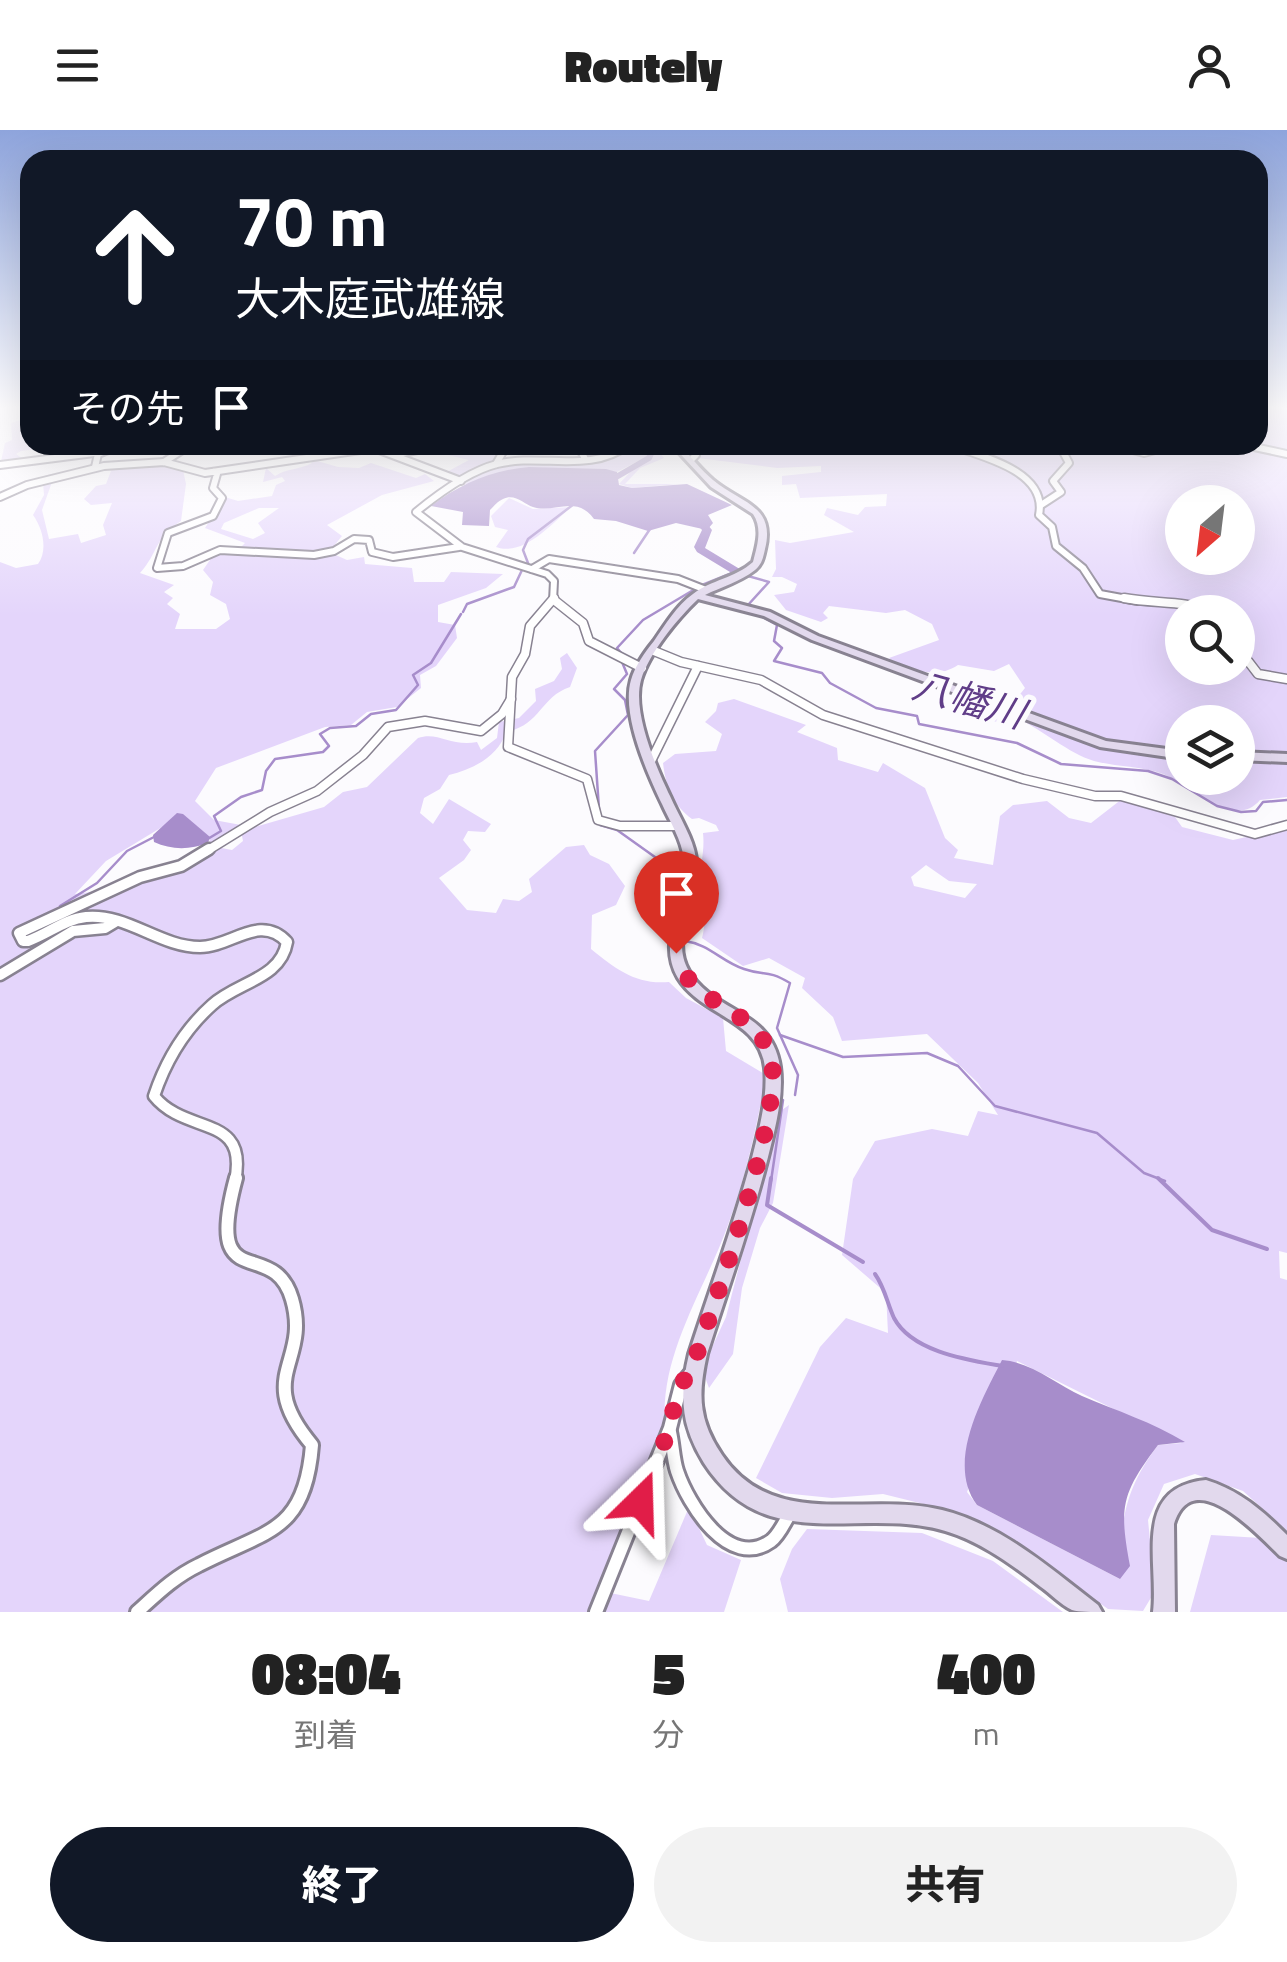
<!DOCTYPE html>
<html lang="ja">
<head>
<meta charset="utf-8">
<style>
	:root { --surface:#fff; --page:#f2f2f2; --text:#222; --muted:#767676; --accent:#111827 }
	body { margin:0; font-family:"Titillium Web","Noto Sans JP",sans-serif; background:var(--page); color:var(--text); height:100vh; display:flex; flex-direction:column; font-size:38px; white-space:nowrap }
	* { box-sizing:border-box; margin:0 }
	p { font-size:32px; color:var(--muted) }
	.icon { flex:none; width:55px; height:55px; fill:none; stroke:currentColor; stroke-width:2; stroke-linecap:round; stroke-linejoin:round }
	.map { position:relative; height:1482px; overflow:hidden }
	.side { display:flex; flex-direction:column; background:var(--surface); flex:1 }
	.side>* { flex:none }
	.guide { position:absolute; left:20px; top:20px; width:1248px; height:305px; border-radius:30px; box-shadow:0 10px 40px #0002; background:#111827; color:#fff; overflow:hidden }
	.needle { width:65px; rotate:208deg }
	.controls { position:absolute; left:1165px; top:355px; display:grid; gap:20px }
	.controls a { display:grid; place-items:center; width:90px; height:90px; border-radius:50%; background:var(--surface); box-shadow:0 10px 40px #0002; font-size:50px }
	.pin { position:absolute; display:grid; place-items:center; width:85px; height:85px; color:#fff; margin:-102px -42px; border-radius:50% 50% 50% 0; rotate:-45deg; box-shadow:0 0 10px #0007 }
	.pin .icon { rotate:45deg }
	.me { position:absolute; width:110px; margin:-55px; rotate:22deg; stroke-linejoin:round; filter:drop-shadow(0 0 8px #0008) }
	.turn { display:flex; align-items:center; gap:35px; height:210px; padding:0 50px; font-size:45px }
	.turn .icon { width:130px; height:130px; stroke-width:2.5 }
	.turn b { display:block; font-size:70px; line-height:85px }
	.then { display:flex; align-items:center; height:95px; padding:0 50px; background:#0003; gap:20px; font-size:38px }
	.eta { display:flex; justify-content:space-evenly; align-items:center; height:170px; text-align:center }
	.eta b { font-size:60px; font-weight:800; line-height:70px }
	.primary-button { display:flex; gap:20px; margin-top:auto; padding:20px 50px }
	.primary-button a { flex:1; height:115px; border-radius:60px; background:var(--accent); color:#fff; font-size:40px; font-weight:800; line-height:115px; text-align:center }
	.primary-button a+a { background:var(--page); color:var(--text) }
	header { display:flex; justify-content:space-between; align-items:center; height:130px; padding:0 50px; background:var(--surface); font-size:45px; font-weight:800 }
	.map>svg:first-child { display:block }
</style>
</head>
<body>
<header><svg class="icon" aria-label="menu" viewBox="0 0 24 24"><path d="M4 6h16M4 12h16M4 18h16"/></svg>Routely<svg class="icon" aria-label="person" viewBox="0 0 24 24"><circle cx="12" cy="8" r="4"/><path d="M4 21q1-7 8-7t8 7"/></svg></header>
<div class="map">
<svg width="1287" height="1482" viewBox="0 0 1287 1482">
	<rect width="100%" height="100%" fill="#fcfbfe"/>
	<g fill="#e4d5fb" fill-rule="evenodd">
		<path d="M1258,279H1287V667L1260,670C1234,701 1190,655 1163,644C1142,636 1117,637 1094,631C1068,623 1044,601 1019,589L1010,595L956,582L951,560L1013,583L1021,579L1017,568L1025,558L1009,534L994,541L958,535C935,550 914,540 891,530L889,528L939,510L932,494L905,480L886,483L829,476L823,483L828,488L821,492L786,480L774,465L794,462L797,454L782,447H772L776,439L775,410L790,413L854,402L824,385L827,378L858,385L865,377L886,376L887,364L800,368L796,354L782,355V346L821,342V336L777,338L698,328L693,315H1258ZM1182,372H1238V428H1182ZM1182,482H1238V538H1182ZM1182,592H1238V648H1182Z"/>
		<polygon points="30,287 30,315 63,315 21,321 16,324 22,328 0,336 5,313 12,310 11,293"/>
		<polygon points="428,315 505,315 492,335 463,347 443,344 469,330 423,319"/>
		<path d="M632,315H653L664,328L640,338L625,354H678L632,358L619,354L636,336L652,329L644,328L617,342L529,337L463,355C473,347 487,339 499,336C532,327 613,343 632,315Z"/>
		<path d="M307,328L338,337L359,338L371,333L416,348L425,344L434,351L382,365L327,395L342,406L329,422L347,430L364,427L365,434L412,438L414,452H444L451,442L503,444L486,458L438,475V492L455,495L457,508L436,536L420,545L421,558L397,577L367,582L351,595L325,597L216,638L195,671L214,690L241,695L211,716L232,720L243,711L241,701L324,677L343,662L367,657L418,608C438,601 451,617 477,612L481,620L497,608L499,592L519,588L536,571L535,559L554,551L562,539L560,528L567,523L577,538L570,557C540,567 541,595 506,602C498,627 473,639 449,645L440,659L424,668L420,683L433,694L449,669L491,694L485,702L468,701L463,710L471,720L464,730L439,748L467,780L496,783L503,769L519,771L532,762L529,749L566,717L584,715L590,725L609,734L625,756L616,775L592,785L591,819C616,839 636,855 669,852L686,868L723,888L726,921L766,945C757,996 746,1046 728,1095C705,1159 660,1224 665,1293L596,1460L649,1471L689,1377L707,1415L741,1430L724,1482H0V432L16,438L38,434C48,420 43,399 33,385L44,365L43,353L52,352L42,380L49,409L78,404L81,413L106,405L103,395L112,373L91,375L84,369L96,356L106,354L111,341L108,337L174,336L183,340L186,354L181,391C154,408 159,422 140,443L174,455L164,462L173,468L167,474L180,484L175,499H216L230,489L226,474L210,465L213,452L203,440L212,427L210,421L239,419L245,413L205,398L225,367L238,371L272,366L276,355L285,351L282,347L263,352L266,338L275,346C287,338 300,340 312,333ZM259,378H279L258,393L265,403L253,409L221,399L224,393ZM167,694L210,707L209,716C169,742 122,759 75,764L106,731Z"/>
		<path d="M509,368L533,379L571,377C552,394 523,427 496,417L508,400L495,397L491,386Z"/>
		<path d="M734,569L806,595L797,602L837,618L838,630L878,642L883,633L925,658L945,708L958,720L954,728L993,735L1000,686L1013,675L1047,671L1069,688L1091,693L1122,669L1175,687L1182,697L1233,710L1287,698V1123L1279,1121L1280,1148L1287,1150V1401L1243,1361L1195,1344L1164,1354L1148,1390L1155,1461L1143,1481L1108,1479L1007,1407L960,1383L883,1364L832,1368L782,1363L756,1348L820,1217L846,1188L888,1203L886,1163L842,1125L853,1049L875,1011L932,999L968,1006L978,981L998,985L978,953L927,904L842,911L833,887L802,858L805,848L769,828L743,836L702,808C708,786 700,773 700,752C700,735 705,721 703,703L719,701L716,695L699,688L692,689C672,674 666,657 663,633L675,624L716,621L722,604L705,592L716,581L718,573ZM926,735L949,751L977,754L965,768L914,756L911,747ZM1017,1231L1182,1313L1158,1315C1123,1362 1121,1391 1120,1449L977,1375L967,1362Z"/>
		<polygon points="789,975 773,1073 760,1098 742,1158 733,1224 709,1258 702,1239 726,1187 779,982"/>
		<polygon points="807,1399 922,1403 993,1431 1063,1482 788,1482 780,1449 792,1419"/>
		<polygon points="1211,1405 1261,1408 1287,1428 1287,1482 1190,1482"/>
	</g>
	<g fill="#a78dcb">
		<path d="M529,337L606,339L617,342L619,355L632,358L687,354L732,375L708,385L713,393L707,400L676,393L648,401L616,391L594,389C576,364 554,384 533,377C524,374 515,363 503,369C498,371 494,376 490,380L489,396L462,395L463,382L431,376C460,354 492,340 529,337Z"/>
		<path d="M177,683L183,684L210,707L208,713C190,720 171,720 154,712L153,705Z"/>
		<path d="M1002,1230C1031,1232 1056,1254 1082,1266C1117,1281 1152,1292 1185,1312L1158,1315C1121,1364 1119,1377 1130,1436L1120,1449L977,1375C946,1333 981,1271 1002,1230Z"/>
	</g>
	<g fill="none" stroke-linecap="round" stroke-linejoin="round">
		<g stroke="#a78dcb" stroke-width="2.5">
			<polyline points="634,423 650,399"/>
			<polyline points="528,433 523,420 528,409 574,374"/>
			<polyline points="748,446 769,452 748,475"/>
			<polyline points="702,455 737,441"/>
			<polyline points="463,482 467,474 514,457 522,440"/>
			<polyline points="759,485 777,495 774,511 782,518 774,531 822,543 830,553 876,578 917,586 919,594 1017,613 1061,634 1148,641 1172,649 1217,676 1241,682 1256,681 1263,672 1287,670"/>
			<polyline points="622,524 617,518 643,490 695,459"/>
			<polyline points="599,679 595,621 628,585 625,570 614,559 627,544 622,532"/>
			<polyline points="600,695 617,700 683,747"/>
			<polyline points="206,710 221,701 214,686 241,667 262,660 266,641 275,629 323,622 329,616 320,604 330,598 356,596 371,584 396,580 418,555 413,545 431,533 461,484"/>
			<path d="M696,756L700,779L685,811C709,814 722,832 744,839C764,846 767,839 790,853L777,898L798,945L795,965"/>
			<polyline points="60,776 97,753 127,721 154,707"/>
			<polyline points="780,905 843,927 927,923 958,936 995,976 1097,1003 1144,1043 1165,1051"/>
			<polyline points="771,1051 783,970"/>
		</g>
		<g stroke="#a78dcb" stroke-width="4">
			<polyline points="771,1048 767,1075 863,1132"/>
			<polyline points="1158,1048 1212,1100 1267,1119"/>
			<path d="M875,1144C885,1158 887,1173 894,1188C912,1222 968,1230 1002,1236"/>
		</g>
		<polyline stroke="#a78dcb" stroke-width="6" points="618,346 649,328 653,319"/>
		<g fill="#a78dcb" fill-rule="evenodd">
			<polygon points="646,315 656,315 658,319 650,321"/>
			<polygon points="691,384 699,384 712,400 705,418 743,441 743,445 735,445 697,422 694,417 702,400 690,386"/>
		</g>
		<defs>
			<g id="street-far3">
				<polyline points="578,315 585,329"/>
				<polyline points="691,315 696,325 691,330"/>
				<path d="M949,315C981,326 1048,341 1039,385L1052,397L1056,416L1083,438L1100,464L1138,471"/>
				<polyline points="1114,315 1144,323 1174,315"/>
				<polyline points="1245,315 1287,324"/>
				<polyline points="398,324 441,315"/>
				<polyline points="164,332 190,315"/>
				<polyline points="496,334 507,315"/>
				<polyline points="0,335 102,322"/>
				<polyline points="95,337 98,324 120,315"/>
				<polyline points="214,342 217,344 213,358 222,368 213,386 168,403 157,438 183,436 220,420 314,425 334,421 354,409 369,410 372,422 393,427 459,417"/>
				<polyline points="0,367 27,355 104,336 164,332 205,343 374,318 461,351"/>
				<polyline points="1041,375 1061,362 1053,351 1069,333 1062,320 1064,315"/>
				<polyline points="532,439 549,429 678,449 706,460"/>
				<path d="M553,471L554,451L547,444L462,417L416,382C438,364 469,341 497,334C540,323 591,344 628,315"/>
			</g>
			<g id="street-far2">
				<polyline points="554,468 530,496 525,524 512,547 508,617 587,649 598,690 620,696 678,696"/>
				<path d="M1124,468C1156,474 1184,470 1213,482"/>
				<polyline points="554,470 583,493 589,511 642,538"/>
				<polyline points="1238,518 1258,544 1287,549"/>
				<polyline points="654,521 681,532 761,550 823,585 1023,649 1095,666 1121,666 1255,704 1287,695"/>
				<polyline points="651,631 698,536"/>
				<polyline points="205,722 270,682 317,661 363,625 388,597 425,591 481,601 502,584 511,569"/>
			</g>
			<g id="street-far1">
				<path d="M209,719L181,736L140,747L19,803L23,811H28C48,804 65,789 86,787C127,783 160,817 200,817C231,817 260,783 287,812C281,849 237,852 212,875C184,900 166,930 154,966C186,1006 249,983 235,1051"/>
				<polyline points="0,845 73,801 105,798 115,792"/>
			</g>
			<g id="street">
				<path d="M670,1302C673,1315 673,1329 677,1341C688,1374 729,1441 771,1411C779,1405 784,1393 789,1385"/>
				<path d="M137,1482C157,1464 174,1447 199,1435C267,1400 305,1403 312,1315C253,1245 311,1234 292,1169C273,1104 203,1170 236,1048"/>
				<polyline points="596,1482 670,1298 681,1255 690,1244"/>
			</g>
			<g id="secondary">
				<path d="M672,315H680C691,327 701,340 713,350C740,373 776,375 765,419C763,428 762,434 755,440C740,452 721,457 705,465L770,482L818,506L1106,611L1182,621V629L1100,617L812,510L764,486L698,469C678,488 649,523 641,550C632,582 656,637 670,666C679,687 693,707 696,729C702,765 668,807 689,841C713,883 772,879 780,937C784,966 775,999 768,1027C751,1094 728,1158 707,1224C698,1264 698,1290 722,1325C774,1402 867,1361 942,1380C1002,1395 1051,1439 1098,1475L1102,1482C1093,1482 1079,1482 1072,1480C1061,1475 1051,1464 1041,1457C1015,1437 988,1417 957,1405C868,1370 769,1433 704,1333C681,1296 679,1266 689,1224C710,1159 734,1094 752,1028C759,1000 768,967 765,938C760,889 701,886 678,848C655,809 689,771 684,730C682,710 670,692 662,674C647,643 621,584 631,550C635,536 645,522 654,511C665,495 677,475 693,464C711,450 735,448 753,432C757,416 763,399 753,384L711,357Z"/>
				<polygon points="1238,622 1287,624 1287,632 1238,630"/>
				<path d="M1206,1350C1239,1360 1262,1380 1287,1405V1429L1280,1426C1258,1405 1193,1333 1174,1394L1175,1482H1153C1159,1432 1131,1357 1206,1350Z"/>
			</g>
		</defs>
		<use href="#street-far3" stroke="#888291" stroke-width="10"/>
		<use href="#street-far2" stroke="#888291" stroke-width="11"/>
		<use href="#street-far1" stroke="#888291" stroke-width="15"/>
		<use href="#street" stroke="#888291" stroke-width="18"/>
		<use href="#secondary" stroke="#888291" stroke-width="6"/>
		<use href="#street-far3" stroke="#fff" stroke-width="6"/>
		<use href="#street-far2" stroke="#fff" stroke-width="8"/>
		<use href="#street-far1" stroke="#fff" stroke-width="10"/>
		<use href="#street" stroke="#fff" stroke-width="12"/>
		<use href="#secondary" fill="#e2d9ed" fill-rule="evenodd"/>
	</g>
	<linearGradient id="sky" x2="0" y2="1"><stop stop-color="#8ea4dc"/><stop offset="0.57" stop-color="#fefdff"/><stop offset="1" stop-color="#fefdff" stop-opacity="0"/></linearGradient>
	<rect width="1287" height="486" fill="url(#sky)"/>
	<g fill="none" stroke-linecap="round" stroke-linejoin="round">
		<path stroke="#e11d48" stroke-width="18" stroke-dasharray="0 32.4" d="M640,1372C650,1349 660,1325 668,1301C673,1287 674,1271 680,1257C683,1250 689,1246 692,1238C711,1182 788,973 770,924C752,874 688,876 676,823"/>
	</g>
	<g text-anchor="middle" dominant-baseline="central" stroke-width="10" stroke-linejoin="round" paint-order="stroke">
		<g font-size="38" font-style="italic" fill="#603d88" stroke="#fcfbfe">
			<text transform="translate(969 569) rotate(16)">八幡川</text>
		</g>
	</g>
</svg>
<div class="controls">
<a><svg class="needle" viewBox="-14 -14 28 28"><path d="M0-13l5 13h-10z" fill="#e53935"/><path d="M0 13l5-13h-10z" fill="#767676"/></svg></a>
<a><svg class="icon" aria-label="search" viewBox="0 0 24 24"><circle cx="10" cy="10" r="6"/><path d="M15 15l6 6"/></svg></a>
<a><svg class="icon" aria-label="layers" viewBox="0 0 24 24"><path d="M12 4l9 5-9 5-9-5zM3 14l9 5 9-5"/></svg></a>
</div>
<div class="pin" style="left:676px;top:823px;background:#d93025"><svg class="icon" aria-label="arrive" viewBox="0 0 24 24"><path d="M6 21V4h12l-3 4 3 4H6"/></svg></div>
<svg class="me" style="left:640px;top:1372px" viewBox="-20 -20 40 40"><path d="M0-17L14 15 0 8-14 15z" fill="#e11d48" stroke="#fff" stroke-width="4"/></svg>
<div class="guide">
<div class="turn"><svg class="icon" aria-label="ahead" viewBox="0 0 24 24"><path d="M12 20V5M6 11l6-6 6 6"/></svg><div><b>70 m</b>大木庭武雄線</div></div>
<div class="then">その先<svg class="icon" aria-label="arrive" viewBox="0 0 24 24"><path d="M6 21V4h12l-3 4 3 4H6"/></svg></div>
</div>
</div>
<section class="side">
<div class="eta">
<div><b>08:04</b><p>到着</p></div>
<div><b>5</b><p>分</p></div>
<div><b>400</b><p>m</p></div>
</div>
<div class="primary-button"><a>終了</a><a>共有</a></div>
</section>
</body>
</html>
